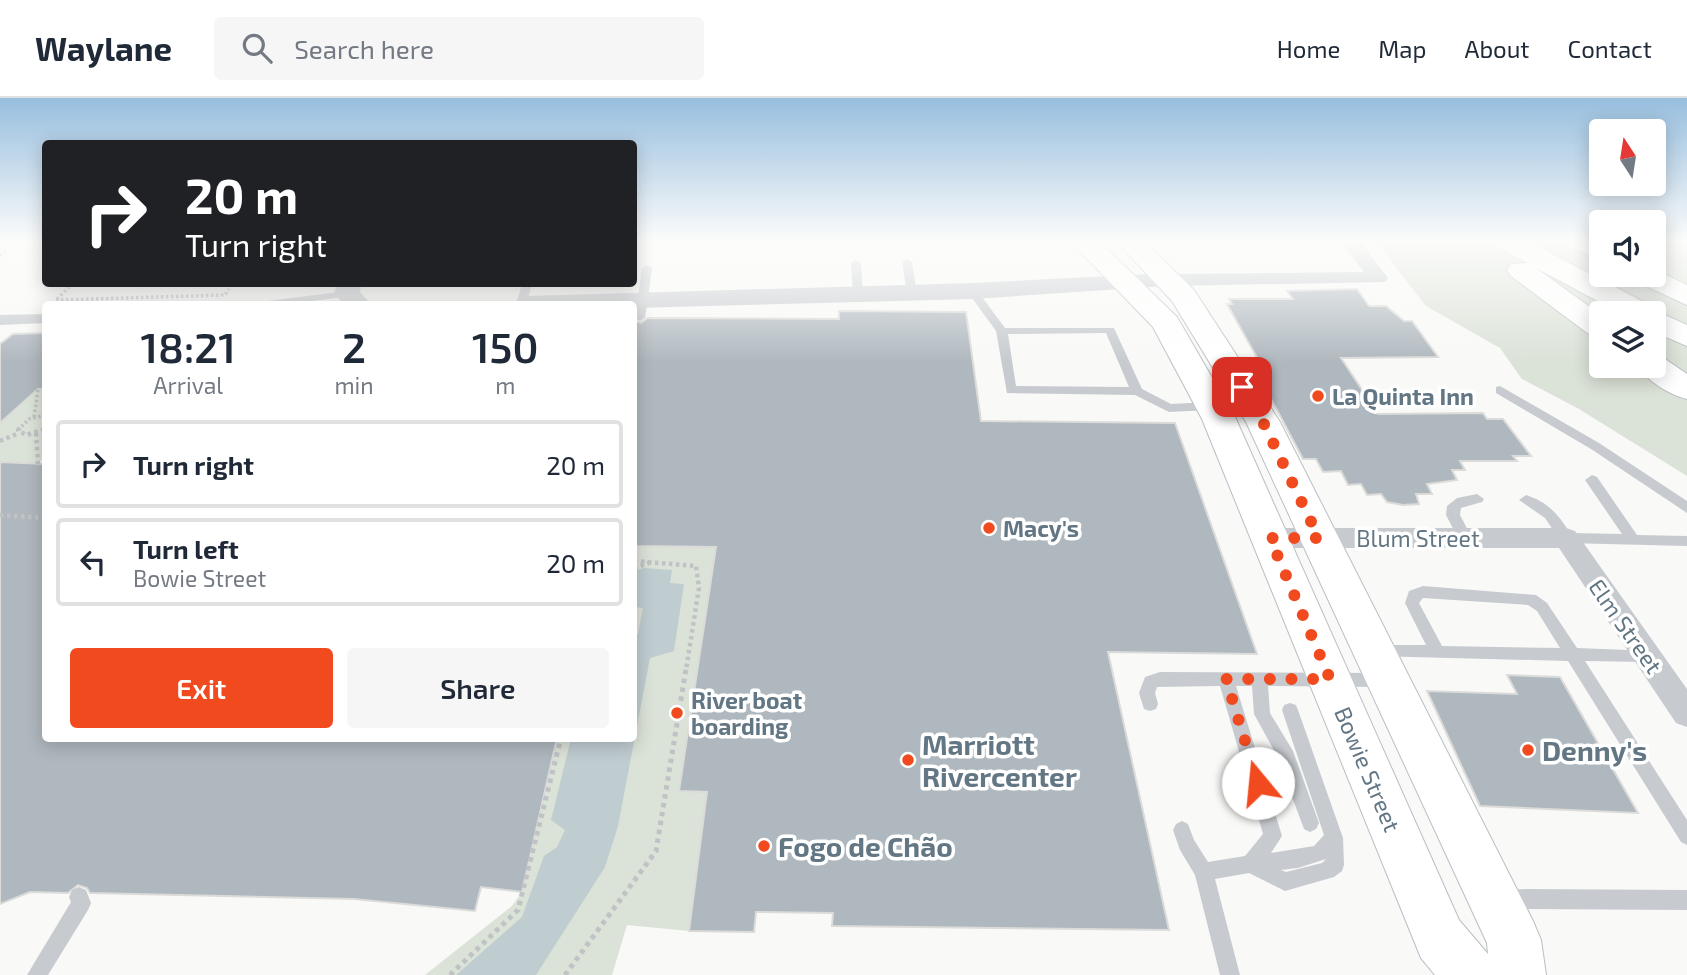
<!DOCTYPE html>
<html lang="en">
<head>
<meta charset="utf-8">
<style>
	:root { --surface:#fff; --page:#f6f6f7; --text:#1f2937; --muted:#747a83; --line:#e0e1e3; --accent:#f14a1f }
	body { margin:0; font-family:"Exo 2",sans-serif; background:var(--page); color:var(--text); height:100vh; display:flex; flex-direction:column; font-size:26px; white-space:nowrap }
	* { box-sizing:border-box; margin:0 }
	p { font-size:23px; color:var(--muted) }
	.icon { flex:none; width:38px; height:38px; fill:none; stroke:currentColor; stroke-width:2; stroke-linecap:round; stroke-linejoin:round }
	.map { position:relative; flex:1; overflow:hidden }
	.side { position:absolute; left:42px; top:203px; width:595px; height:441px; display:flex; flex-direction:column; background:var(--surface); border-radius:7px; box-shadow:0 4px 18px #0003 }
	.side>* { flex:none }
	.hud { position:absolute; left:42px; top:42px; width:595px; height:147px; border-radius:7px; box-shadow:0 4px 18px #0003; background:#202124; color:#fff; overflow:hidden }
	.needle { width:46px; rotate:348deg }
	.controls { position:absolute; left:1589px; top:21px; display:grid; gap:14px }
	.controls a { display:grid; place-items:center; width:77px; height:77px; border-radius:7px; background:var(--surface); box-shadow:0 4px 18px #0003; font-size:35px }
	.pin { position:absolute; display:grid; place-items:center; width:60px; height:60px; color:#fff; margin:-30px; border-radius:14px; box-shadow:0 4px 10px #0006 }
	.me { position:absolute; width:77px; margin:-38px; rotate:343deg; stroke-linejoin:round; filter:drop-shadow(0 0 5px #0008) }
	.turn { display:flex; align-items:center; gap:24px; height:147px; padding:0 28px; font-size:32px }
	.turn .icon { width:91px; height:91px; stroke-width:2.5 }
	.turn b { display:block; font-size:49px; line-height:60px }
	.eta { display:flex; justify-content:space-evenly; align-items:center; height:119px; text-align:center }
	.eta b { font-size:42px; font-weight:600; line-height:49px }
	.cta { display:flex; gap:14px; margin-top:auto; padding:14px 28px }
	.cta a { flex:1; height:80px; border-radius:7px; background:var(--accent); color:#fff; font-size:28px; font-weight:600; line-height:80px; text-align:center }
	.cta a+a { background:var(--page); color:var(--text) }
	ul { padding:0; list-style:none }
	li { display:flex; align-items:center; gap:21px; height:88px; margin:0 14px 10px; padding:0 14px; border:4px solid var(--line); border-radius:7px }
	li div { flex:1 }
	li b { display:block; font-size:26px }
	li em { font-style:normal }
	header { display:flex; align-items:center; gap:42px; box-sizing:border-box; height:98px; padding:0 35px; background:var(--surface); border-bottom:2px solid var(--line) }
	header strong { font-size:33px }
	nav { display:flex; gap:38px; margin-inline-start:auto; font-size:24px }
	.search { width:490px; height:63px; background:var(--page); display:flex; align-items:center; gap:18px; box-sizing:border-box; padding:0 24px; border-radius:7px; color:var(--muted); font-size:26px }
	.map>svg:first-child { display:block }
</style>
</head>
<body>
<header>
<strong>Waylane</strong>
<div class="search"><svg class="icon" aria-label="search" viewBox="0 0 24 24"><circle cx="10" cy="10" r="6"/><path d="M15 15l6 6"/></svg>Search here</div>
<nav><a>Home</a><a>Map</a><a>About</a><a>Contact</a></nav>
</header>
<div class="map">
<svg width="1687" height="877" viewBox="0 0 1687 877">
	<rect width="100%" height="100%" fill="#f9f9f7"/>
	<g fill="#dbe2d7" fill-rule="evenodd">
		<path d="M1391,142H1601V177H1654V142H1687V378L1579,311L1522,281L1500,250L1426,208L1377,145ZM1601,215H1654V268H1601Z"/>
		<polygon points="38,291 45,291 45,358 38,366 0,364 0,325"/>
		<polygon points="634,448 716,449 680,693 707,694 689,833 627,827 612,877 425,877 512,808 522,794 557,641 634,640"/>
	</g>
	<polygon fill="#bfccd0" points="644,470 672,472 670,485 684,486 674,553 650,560 618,728 605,769 536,877 456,877 522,819 544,758 557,749 565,732 551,722 571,641 634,640 634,536 638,536 643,510 634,509 634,473"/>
	<g fill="#afb8be" stroke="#dbdbd9" stroke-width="2">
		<polygon points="1357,191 1369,208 1386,208 1404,223 1412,223 1438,259 1341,260 1378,316 1483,315 1487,321 1503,321 1531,358 1513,358 1517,363 1460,363 1465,372 1452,372 1457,382 1427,386 1432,396 1416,396 1419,406 1403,407 1387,404 1381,396 1367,397 1361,386 1348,387 1341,373 1323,374 1316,361 1303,361 1261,282 1269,281 1227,206 1232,206 1229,201 1293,201 1287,193"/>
		<polygon points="839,213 966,214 981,323 1175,325 1257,556 1108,554 1169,832 832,828 833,815 756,814 754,834 689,833 707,694 679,693 716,449 634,448 634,222 641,225 648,220 839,221"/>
		<polygon points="46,235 46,291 38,291 0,325 0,246 13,236"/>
		<polygon points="0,364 46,366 46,640 557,640 522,794 481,789 475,813 354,801 90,795 87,790 78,787 68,795 30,794 0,806"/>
		<polygon points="1507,577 1560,579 1638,715 1480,708 1427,593 1517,596"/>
	</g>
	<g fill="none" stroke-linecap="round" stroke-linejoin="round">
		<defs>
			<polygon id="secondary" points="1069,142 1098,142 1177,219 1236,321 1459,822 1488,856 1487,845 1246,324 1172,203 1115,142 1143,142 1194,192 1280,324 1533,823 1541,842 1546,877 1435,877 1421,860 1202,321 1153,229"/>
			<g id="motorway">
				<polygon points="1492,142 1526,142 1653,209 1656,213 1687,227 1687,248 1654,234 1654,215 1620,215 1536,170 1601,217 1601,240 1590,237 1511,178 1507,172 1511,166 1528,165 1495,148"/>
				<polygon points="1566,142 1601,143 1601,162 1569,148"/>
				<polygon points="1654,171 1687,187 1687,207 1635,183 1631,177 1654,177"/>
				<path d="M1654,258L1665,261L1687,276V301C1670,297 1647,283 1638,268H1654Z"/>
			</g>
		</defs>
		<use href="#secondary" stroke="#b9bfc3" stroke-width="2"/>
		<use href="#motorway" stroke="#bbbfc2" stroke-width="2"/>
		<g stroke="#c0c3c5" stroke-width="3.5" stroke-dasharray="2.5 2.5" stroke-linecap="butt">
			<polyline points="0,158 17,142"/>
			<polyline points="57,201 72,186"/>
			<polyline points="56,202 225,197 229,191"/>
			<polyline points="34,319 38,291"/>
			<polyline points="18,332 29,321 46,317"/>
			<polyline points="43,332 46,331"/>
		</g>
		<g stroke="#c0c3c5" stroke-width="4.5" stroke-dasharray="3.5 3.5" stroke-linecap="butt">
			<polyline points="20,330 18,332 26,337 46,331"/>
			<polyline points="36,335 38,366"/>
			<polyline points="0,343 19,335"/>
			<polyline points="0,417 46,420"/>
			<polyline points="634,463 696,468 699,490 686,572"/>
			<polyline points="634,470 649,465"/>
		</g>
		<g stroke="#c0c3c5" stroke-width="5" stroke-dasharray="4.5 4.5" stroke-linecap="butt">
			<polyline points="450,877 518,812 561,640"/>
			<polyline points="565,877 656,753 686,571"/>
		</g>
		<g fill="#c7cbcf" fill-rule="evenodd">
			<polygon points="907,161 912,164 917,195 912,198 907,195 902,164"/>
			<polygon points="856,162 861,165 863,197 858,200 853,197 851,165"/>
			<polygon points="647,167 652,170 645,220 640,223 635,220 642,170"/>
			<polygon points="522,186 532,186 526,206 516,206"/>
			<path d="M972,190L976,191L1005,230H1114L1142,291L1171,306L1212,304L1218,308L1212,312L1169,314L1135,297L1007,295L996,233L967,193ZM1106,235L1129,289L1016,288L1008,236Z"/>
			<polygon points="347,193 352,196 351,198 289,206 263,206 268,203"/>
			<polygon points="1500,288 1599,345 1687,403 1687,415 1591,351 1496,295 1496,289"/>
			<path d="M1592,377L1597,379L1637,437L1687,438V448L1566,445L1561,444L1545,420L1519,402L1526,397C1548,404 1558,416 1570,435L1622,436L1585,382Z"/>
			<polygon points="1477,396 1484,401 1482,404 1461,410 1460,417 1472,440 1465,445 1460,444 1446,417 1447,408 1457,400"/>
			<path d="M1423,488L1536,497L1547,505L1577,550L1653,553L1655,558L1653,563L1647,564L1585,563L1687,722V747L1681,744L1568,563L1373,558L1371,553L1373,548L1379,547H1426L1405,505L1409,493ZM1423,500L1528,507L1537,513L1560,550L1442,548L1419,505Z"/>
			<path d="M1160,574L1383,575L1389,577L1391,582L1389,587L1383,589L1268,588L1270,615L1293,653L1319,725L1316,731L1310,734L1304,731L1276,656L1254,616L1252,588H1236L1282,738L1271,755L1314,748L1324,737L1282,612L1284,607L1290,605L1296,607L1298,612L1343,740L1344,767L1342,773L1334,779L1285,793L1249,775L1215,781L1240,877H1220L1195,777L1180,752L1173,732L1176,726L1182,723L1188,726L1194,742L1208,764L1245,758L1263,736L1220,588L1157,589L1155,595L1158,606L1156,611L1150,613L1144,611L1139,595L1145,579ZM1326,761L1322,765L1286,774L1281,772L1298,770Z"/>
			<polygon points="79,789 86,792 91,805 88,812 48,877 27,877 71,804 69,799 72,792"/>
			<polygon points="1503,791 1687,792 1687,812 1503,811 1496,808 1493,801 1496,794"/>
		</g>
		<polygon fill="#c7cbcf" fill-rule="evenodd" points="46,216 46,225 0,227 0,217"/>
		<g fill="#c7cbcf" fill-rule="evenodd">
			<polygon points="1340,142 1359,142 1388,180 1385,184 1171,188 1161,182 1171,176 1364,174"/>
			<polygon points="1270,430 1566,430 1575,433 1687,591 1687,629 1676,625 1559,450 1270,450 1261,447 1257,440 1261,433"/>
		</g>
		<g fill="#c7cbcf" fill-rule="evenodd">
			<polygon points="1171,175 1180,177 1183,182 1180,187 972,201 634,210 634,206 514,206 518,201 527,198 972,185"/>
			<polygon points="337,186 361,186 360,194 371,206 344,206 334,196"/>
		</g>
		<use href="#secondary" fill="#fff" fill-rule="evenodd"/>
		<use href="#motorway" fill="#fff" fill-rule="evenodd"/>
	</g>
	<linearGradient id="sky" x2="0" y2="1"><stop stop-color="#97bede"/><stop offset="0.54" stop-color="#fcfcfb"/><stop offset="1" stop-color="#fcfcfb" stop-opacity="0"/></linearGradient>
	<rect width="1687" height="265" fill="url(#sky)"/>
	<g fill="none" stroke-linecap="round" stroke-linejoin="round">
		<polyline stroke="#f14a1f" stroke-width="12" stroke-dasharray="0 21.6" points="1242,289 1263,324 1319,440 1270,440 1330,581 1226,581 1258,685"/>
	</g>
	<g fill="#f14a1f" stroke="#fff" stroke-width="2.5">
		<circle cx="1318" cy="298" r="7"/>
		<circle cx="989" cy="430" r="7"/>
		<circle cx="677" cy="615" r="7"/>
		<circle cx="1528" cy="652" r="7"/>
		<circle cx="908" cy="662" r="7"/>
		<circle cx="764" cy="748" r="7"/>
	</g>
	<g text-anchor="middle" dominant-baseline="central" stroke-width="7" stroke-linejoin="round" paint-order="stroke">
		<g font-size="23" font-weight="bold" fill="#627684" stroke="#fff" text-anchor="start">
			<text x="1332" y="298">La Quinta Inn</text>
			<text x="1003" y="430">Macy's</text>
			<text x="691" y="602">River boat<tspan x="691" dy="26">boarding</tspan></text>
		</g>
		<g font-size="23" fill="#627684" stroke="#fff">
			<text x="1418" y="440">Blum Street</text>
			<text transform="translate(1626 528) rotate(55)">Elm Street</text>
			<text transform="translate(1368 671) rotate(67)">Bowie Street</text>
		</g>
		<g font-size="28" font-weight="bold" fill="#627684" stroke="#fff" text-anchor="start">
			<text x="922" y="646">Marriott<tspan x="922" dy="32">Rivercenter</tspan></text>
			<text x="1542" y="652">Denny's</text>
			<text x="778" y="748">Fogo de Chão</text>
		</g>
	</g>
</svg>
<div class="controls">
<a><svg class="needle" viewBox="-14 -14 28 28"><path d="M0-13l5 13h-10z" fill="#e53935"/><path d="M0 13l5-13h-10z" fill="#747a83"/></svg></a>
<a><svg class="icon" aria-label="sound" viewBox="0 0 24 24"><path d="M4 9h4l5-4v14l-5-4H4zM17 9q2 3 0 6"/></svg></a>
<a><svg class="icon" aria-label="layers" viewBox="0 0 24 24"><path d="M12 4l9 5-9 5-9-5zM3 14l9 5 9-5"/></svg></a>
</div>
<div class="pin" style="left:1242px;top:289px;background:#d93025"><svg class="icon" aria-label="arrive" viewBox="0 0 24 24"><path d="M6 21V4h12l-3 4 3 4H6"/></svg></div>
<svg class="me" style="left:1258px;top:685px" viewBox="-20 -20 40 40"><circle r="19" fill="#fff"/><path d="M0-13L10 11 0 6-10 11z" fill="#f14a1f"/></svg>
<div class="hud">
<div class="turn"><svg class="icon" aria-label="right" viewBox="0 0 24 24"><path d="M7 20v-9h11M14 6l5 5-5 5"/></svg><div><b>20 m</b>Turn right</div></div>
</div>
<section class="side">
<div class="eta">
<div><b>18:21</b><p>Arrival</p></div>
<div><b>2</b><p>min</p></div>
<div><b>150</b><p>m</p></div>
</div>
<ul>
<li><svg class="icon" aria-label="right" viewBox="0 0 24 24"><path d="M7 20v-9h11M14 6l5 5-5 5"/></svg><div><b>Turn right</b></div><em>20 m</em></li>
<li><svg class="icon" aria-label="left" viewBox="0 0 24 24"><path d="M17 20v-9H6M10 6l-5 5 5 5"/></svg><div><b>Turn left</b><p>Bowie Street</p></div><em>20 m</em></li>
</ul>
<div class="cta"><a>Exit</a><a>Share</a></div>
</section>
</div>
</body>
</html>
